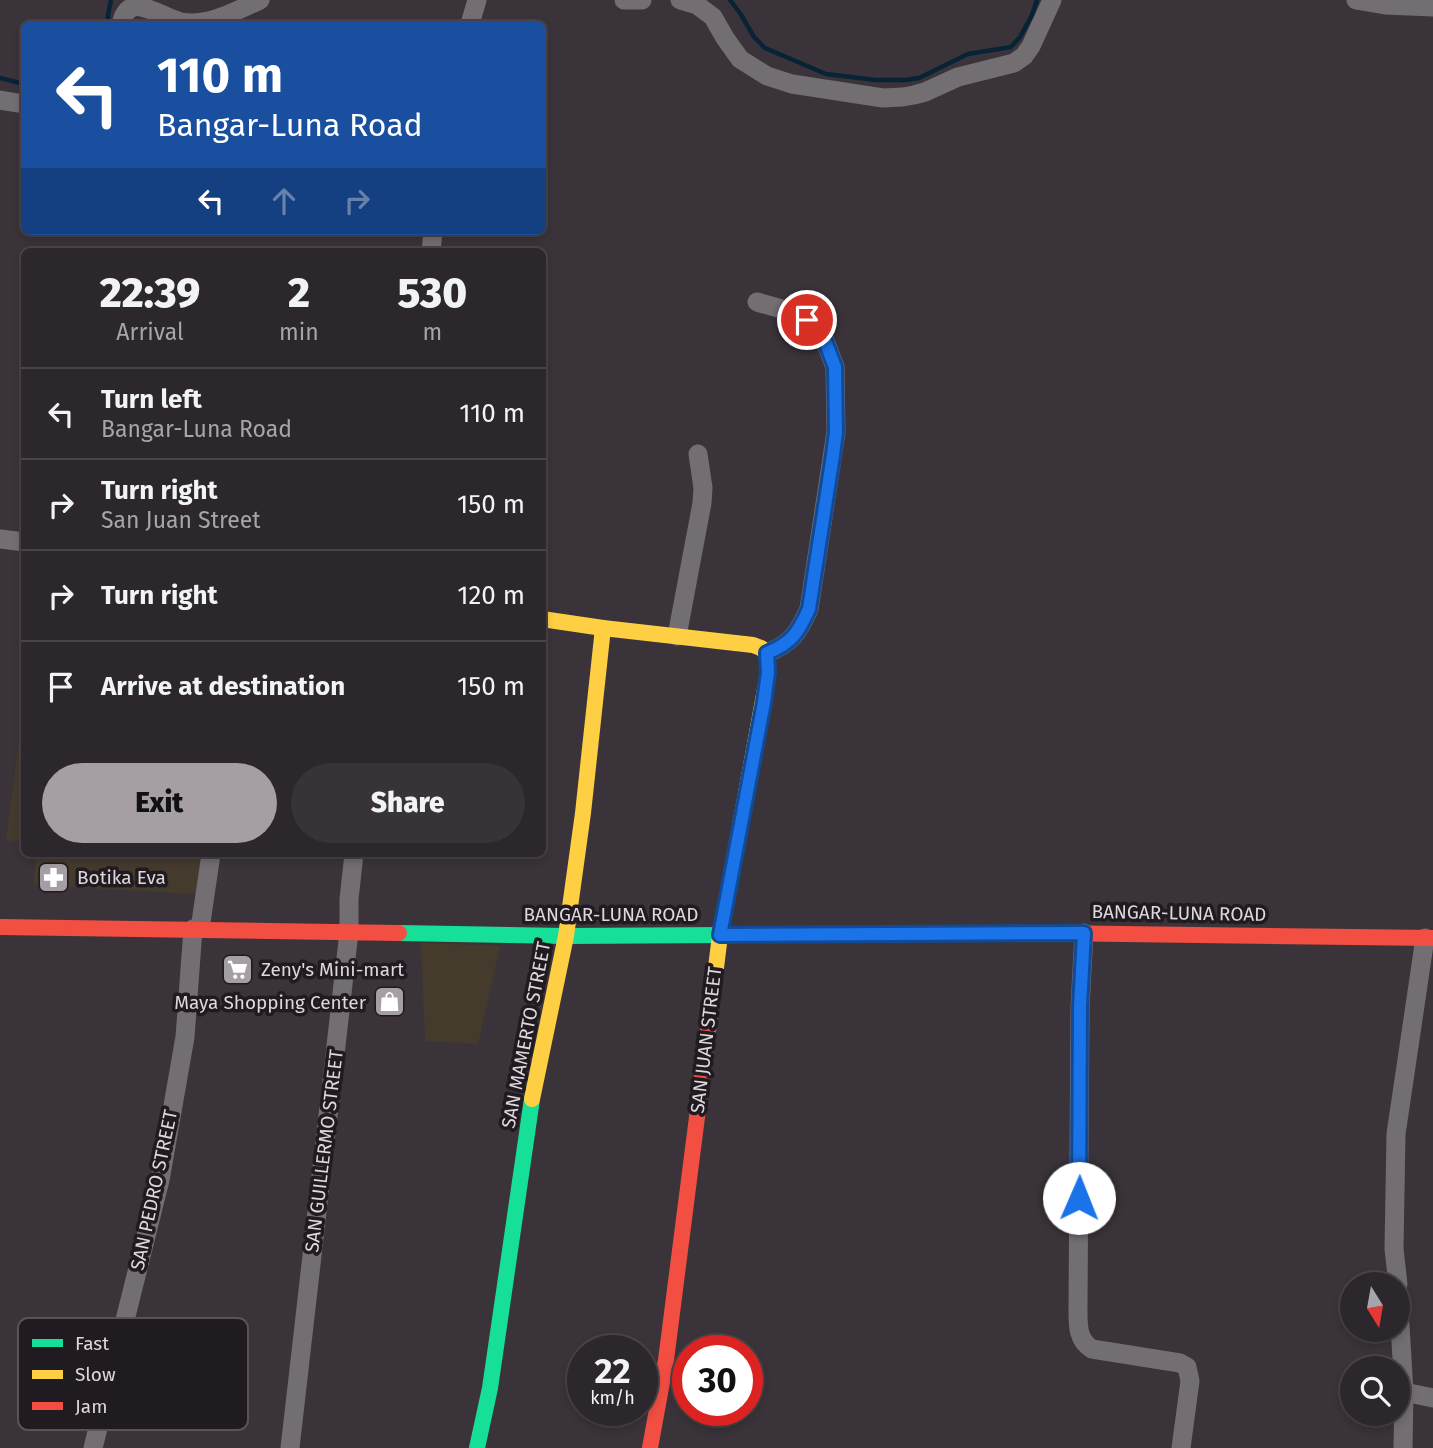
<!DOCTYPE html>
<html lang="en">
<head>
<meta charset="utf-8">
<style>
	:root { --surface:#2c272c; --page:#383338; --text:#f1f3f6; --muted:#a6a5a9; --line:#484448; --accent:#a59ea5 }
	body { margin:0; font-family:"Fira Sans",sans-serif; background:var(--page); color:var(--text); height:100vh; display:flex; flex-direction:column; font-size:26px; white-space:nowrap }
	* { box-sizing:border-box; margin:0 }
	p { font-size:23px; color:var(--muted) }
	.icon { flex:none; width:38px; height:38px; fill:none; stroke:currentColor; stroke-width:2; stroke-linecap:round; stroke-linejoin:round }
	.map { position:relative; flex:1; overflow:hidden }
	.sheet { position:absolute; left:21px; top:248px; width:525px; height:609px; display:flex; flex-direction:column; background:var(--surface); border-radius:10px; box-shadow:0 4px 10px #0003,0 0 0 2px var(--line) }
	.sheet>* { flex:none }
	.banner { position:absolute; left:21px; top:21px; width:525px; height:214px; border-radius:10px; box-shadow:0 4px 10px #0003,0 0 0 2px var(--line); background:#1a4fa0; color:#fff; overflow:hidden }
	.needle { width:46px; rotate:169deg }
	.controls { position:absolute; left:1340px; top:1272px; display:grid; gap:14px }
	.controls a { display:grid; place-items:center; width:70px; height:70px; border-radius:50%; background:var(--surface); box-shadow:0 4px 10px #0003,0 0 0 2px var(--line); font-size:35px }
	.speed { position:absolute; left:567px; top:1335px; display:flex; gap:14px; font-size:35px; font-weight:700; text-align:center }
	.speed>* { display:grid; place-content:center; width:91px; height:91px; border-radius:50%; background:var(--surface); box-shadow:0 4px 10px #0003,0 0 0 2px var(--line); line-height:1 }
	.speed small { font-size:18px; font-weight:400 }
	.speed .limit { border:10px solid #d22; background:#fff; color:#111 }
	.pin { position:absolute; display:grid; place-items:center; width:60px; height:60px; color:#fff; margin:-30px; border:4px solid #fff; border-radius:50%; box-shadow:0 2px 7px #0007 }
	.me { position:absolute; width:77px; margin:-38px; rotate:1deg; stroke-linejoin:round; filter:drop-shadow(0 0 5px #0008) }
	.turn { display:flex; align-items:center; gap:24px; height:147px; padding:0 21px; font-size:32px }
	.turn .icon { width:91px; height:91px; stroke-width:2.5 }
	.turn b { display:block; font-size:49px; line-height:60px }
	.lanes { display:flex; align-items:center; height:66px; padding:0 21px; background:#0003; justify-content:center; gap:35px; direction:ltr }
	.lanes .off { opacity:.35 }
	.eta { display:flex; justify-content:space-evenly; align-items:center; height:119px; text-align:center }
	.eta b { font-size:42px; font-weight:800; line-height:49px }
	.button { display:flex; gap:14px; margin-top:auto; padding:14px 21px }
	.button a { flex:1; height:80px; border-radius:42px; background:var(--accent); color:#111; font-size:28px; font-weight:800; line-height:80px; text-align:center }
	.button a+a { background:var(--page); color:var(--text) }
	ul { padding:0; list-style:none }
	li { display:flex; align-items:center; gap:21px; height:91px; padding:0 21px; border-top:2px solid var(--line) }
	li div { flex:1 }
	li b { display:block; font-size:26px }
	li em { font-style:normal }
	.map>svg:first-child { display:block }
</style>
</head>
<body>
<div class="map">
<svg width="1433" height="1448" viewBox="0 0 1433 1448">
	<rect width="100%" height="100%" fill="#3a343a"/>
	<g fill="#443b2d">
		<polygon points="23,711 24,711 24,842 6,840"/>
		<polygon points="37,854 201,854 196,894 33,885"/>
		<polygon points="421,943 500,946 478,1044 425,1041"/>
	</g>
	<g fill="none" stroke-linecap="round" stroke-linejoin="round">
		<g stroke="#082336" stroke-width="4.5">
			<polyline points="730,0 740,13 754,37 765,48 826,74 876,80 906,80 919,78 968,54 1011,47 1020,37 1032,15 1037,0"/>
			<polyline points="108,24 108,15 111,0"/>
			<polyline points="0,78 24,84"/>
		</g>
		<g stroke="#726e72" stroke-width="19">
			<polyline points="624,0 642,0"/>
			<polyline points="680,0 697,5 713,17 725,38 740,59 767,76 792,84 883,98 903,97 914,95 925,92 958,77 1014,63 1024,56 1031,46 1052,0"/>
			<polyline points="1356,0 1385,5 1433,7"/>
			<path d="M121,24C123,17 125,10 133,7C146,4 167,19 181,22C208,27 236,11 260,0"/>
			<polyline points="470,24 477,0"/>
			<polyline points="0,100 24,104"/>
			<polyline points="431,252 433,231"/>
			<path d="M757,302L799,314L807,320L825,341L835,367L836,432L809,609C798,633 792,643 767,653"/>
			<polyline points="0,539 24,542"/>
			<polyline points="677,636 702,503 703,488 698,454"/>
			<polyline points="200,929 211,854"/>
			<path d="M1084,933L1080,1007L1078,1308C1078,1324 1077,1340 1092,1349L1180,1363L1187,1367L1190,1381L1181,1448"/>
			<polyline points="1398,1284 1394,1249 1396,1134 1425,938"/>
			<polyline points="1398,1292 1404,1392 1403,1448"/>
			<polyline points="1404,1392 1433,1398"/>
			<polyline points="93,1448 160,1180 185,1037 193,929"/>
			<polyline points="290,1448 349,932 349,899 354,854"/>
		</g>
		<g stroke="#16e098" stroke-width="16">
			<polyline points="399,933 566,936 1048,933"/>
			<polyline points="477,1448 490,1388 532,1099"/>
		</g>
		<g stroke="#ffcf43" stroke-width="16">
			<polyline points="542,619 603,628 753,645 761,648 767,653 768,673 720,935 714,984"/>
			<polyline points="532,1099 566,936 583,813 603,628"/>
		</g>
		<g stroke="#f24e42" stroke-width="16">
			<polyline points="0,927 399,933"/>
			<polyline points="1048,933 1433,938"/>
			<polyline points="650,1448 666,1360 714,984"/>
		</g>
	</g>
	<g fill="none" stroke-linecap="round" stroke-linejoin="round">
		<defs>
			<path id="route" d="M807,320L825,341L835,367L836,432L833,455L809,609C798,633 792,643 767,653L768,673L764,702L720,935L1084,933L1080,1007L1079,1198"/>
		</defs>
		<use href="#route" stroke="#114b97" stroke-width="18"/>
		<use href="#route" stroke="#1a73e8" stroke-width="12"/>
	</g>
	<defs>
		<symbol id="pharmacy-square" viewBox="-11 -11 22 22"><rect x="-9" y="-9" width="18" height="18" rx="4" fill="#a59ea5" stroke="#201b20"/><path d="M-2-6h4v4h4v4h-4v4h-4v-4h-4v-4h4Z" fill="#fff"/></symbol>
		<symbol id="supermarket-square" viewBox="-11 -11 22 22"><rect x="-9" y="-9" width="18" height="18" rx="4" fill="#a59ea5" stroke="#201b20"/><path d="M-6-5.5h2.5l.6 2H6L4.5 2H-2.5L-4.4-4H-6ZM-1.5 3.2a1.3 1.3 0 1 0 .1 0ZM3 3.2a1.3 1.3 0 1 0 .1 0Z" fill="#fff"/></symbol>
		<symbol id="shop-square" viewBox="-11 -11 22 22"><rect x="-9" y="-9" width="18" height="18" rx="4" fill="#a59ea5" stroke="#201b20"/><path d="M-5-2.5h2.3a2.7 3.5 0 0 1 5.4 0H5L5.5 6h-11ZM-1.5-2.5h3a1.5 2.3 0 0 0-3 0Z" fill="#fff"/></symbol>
	</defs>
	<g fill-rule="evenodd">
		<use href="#pharmacy-square" x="36" y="860" width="35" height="35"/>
		<use href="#supermarket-square" x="220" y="952" width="35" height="35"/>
		<use href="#shop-square" x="372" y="984" width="35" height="35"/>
	</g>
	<g text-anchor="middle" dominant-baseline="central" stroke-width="7" stroke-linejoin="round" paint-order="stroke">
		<g font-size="19" fill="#ded7de" stroke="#201b20" text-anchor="start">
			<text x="77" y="877">Botika Eva</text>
			<text x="261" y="969">Zeny's Mini-mart</text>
			<text x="366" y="1002" text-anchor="end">Maya Shopping Center</text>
		</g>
		<g font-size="19" fill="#ded7de" stroke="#201b20">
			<text transform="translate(1179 913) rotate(1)">BANGAR-LUNA ROAD</text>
			<text x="611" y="914">BANGAR-LUNA ROAD</text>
			<text transform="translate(526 1035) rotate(-79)">SAN MAMERTO STREET</text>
			<text transform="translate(706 1040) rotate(-83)">SAN JUAN STREET</text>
			<text transform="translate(324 1151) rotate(-83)">SAN GUILLERMO STREET</text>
			<text transform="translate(154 1190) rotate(-78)">SAN PEDRO STREET</text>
		</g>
	</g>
	<rect x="18" y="1318" width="230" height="112" rx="10" fill="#201b20" stroke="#595359" stroke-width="2"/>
	<rect x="32" y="1339" width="31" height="8" fill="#16e098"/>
	<rect x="32" y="1370" width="31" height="9" fill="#ffcf43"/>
	<rect x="32" y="1402" width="31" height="8" fill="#f24e42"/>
	<g font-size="19" fill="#ded7de">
		<text x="75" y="1350">Fast</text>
		<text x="75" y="1381">Slow</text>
		<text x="75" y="1413">Jam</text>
	</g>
</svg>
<div class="controls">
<a><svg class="needle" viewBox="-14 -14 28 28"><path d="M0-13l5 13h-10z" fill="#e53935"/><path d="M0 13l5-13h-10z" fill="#a6a5a9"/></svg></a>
<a><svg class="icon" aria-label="search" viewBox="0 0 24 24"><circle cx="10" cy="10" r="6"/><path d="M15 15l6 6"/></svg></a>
</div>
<div class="speed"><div>22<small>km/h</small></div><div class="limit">30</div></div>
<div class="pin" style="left:807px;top:320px;background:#d93025"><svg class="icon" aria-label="arrive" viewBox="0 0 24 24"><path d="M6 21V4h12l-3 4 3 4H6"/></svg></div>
<svg class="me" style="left:1079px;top:1198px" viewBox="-20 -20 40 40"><circle r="19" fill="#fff"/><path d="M0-13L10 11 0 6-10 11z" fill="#1a73e8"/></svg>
<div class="banner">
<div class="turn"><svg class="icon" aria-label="left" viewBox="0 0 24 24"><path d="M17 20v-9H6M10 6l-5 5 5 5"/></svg><div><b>110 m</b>Bangar-Luna Road</div></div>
<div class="lanes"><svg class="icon" aria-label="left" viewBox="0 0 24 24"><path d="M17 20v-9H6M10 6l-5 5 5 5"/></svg><svg class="icon off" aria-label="ahead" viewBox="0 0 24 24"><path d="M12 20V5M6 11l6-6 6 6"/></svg><svg class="icon off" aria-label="right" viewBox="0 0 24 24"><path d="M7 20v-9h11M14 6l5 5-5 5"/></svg></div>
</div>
<section class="sheet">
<div class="eta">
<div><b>22:39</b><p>Arrival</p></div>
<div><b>2</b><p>min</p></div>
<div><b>530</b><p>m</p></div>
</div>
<ul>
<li><svg class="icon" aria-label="left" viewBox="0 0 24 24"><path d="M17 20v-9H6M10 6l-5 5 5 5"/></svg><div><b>Turn left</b><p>Bangar-Luna Road</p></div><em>110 m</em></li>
<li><svg class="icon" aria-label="right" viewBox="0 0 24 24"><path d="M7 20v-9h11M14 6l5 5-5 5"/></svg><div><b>Turn right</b><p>San Juan Street</p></div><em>150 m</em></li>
<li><svg class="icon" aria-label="right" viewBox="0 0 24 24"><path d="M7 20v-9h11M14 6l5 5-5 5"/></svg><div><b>Turn right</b></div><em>120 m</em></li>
<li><svg class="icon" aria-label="arrive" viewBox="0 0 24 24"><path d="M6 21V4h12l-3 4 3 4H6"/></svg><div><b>Arrive at destination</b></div><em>150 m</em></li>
</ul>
<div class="button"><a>Exit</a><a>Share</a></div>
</section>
</div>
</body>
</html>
